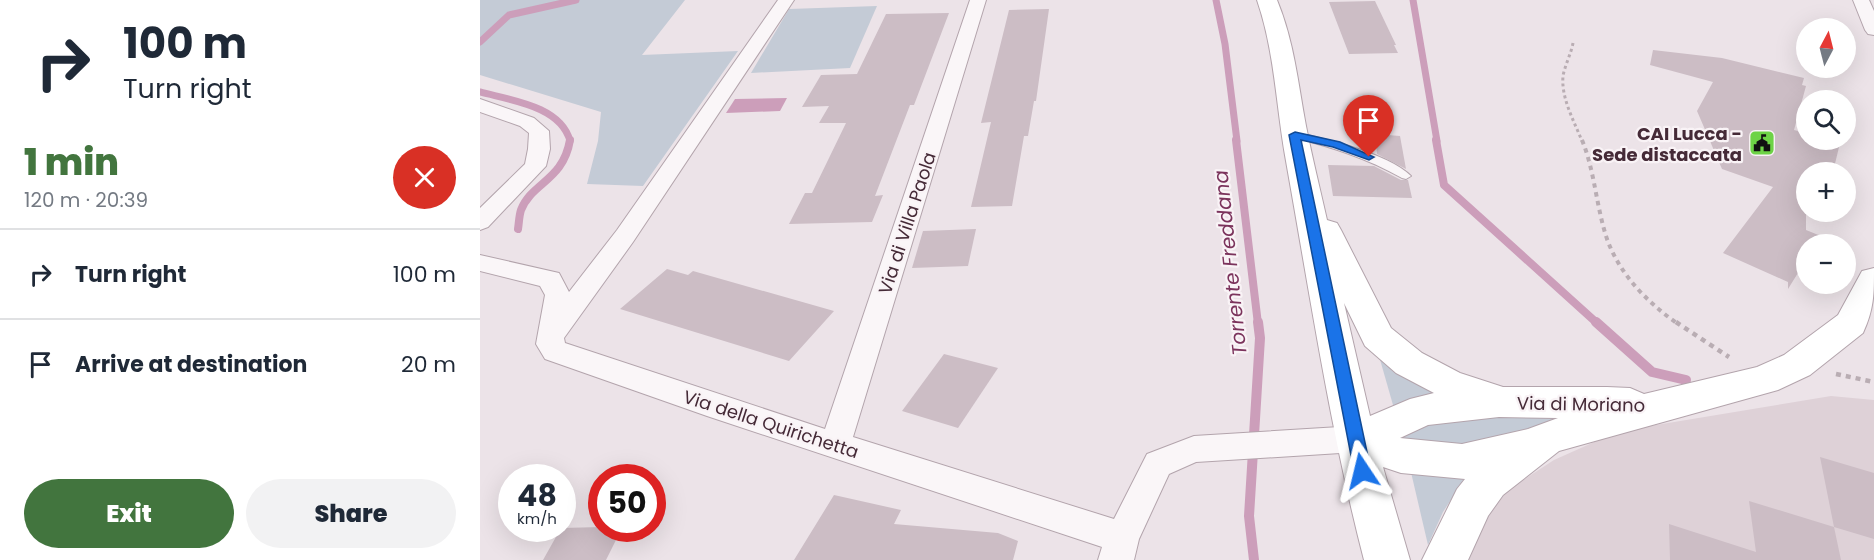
<!DOCTYPE html>
<html lang="en">
<head>
<meta charset="utf-8">
<style>
	:root { --surface:#fff; --page:#f2f2f3; --text:#1f2937; --muted:#747a83; --line:#e0e1e3; --accent:#42753e }
	body { margin:0; font-family:Poppins,sans-serif; background:var(--page); color:var(--text); height:100vh; display:flex; flex-direction:column; font-size:22px; white-space:nowrap }
	* { box-sizing:border-box; margin:0 }
	p { font-size:20px; color:var(--muted) }
	.icon { flex:none; width:33px; height:33px; fill:none; stroke:currentColor; stroke-width:2; stroke-linecap:round; stroke-linejoin:round }
	.map { position:relative; flex:1; overflow:hidden }
	.side { display:flex; flex-direction:column; background:var(--surface); width:480px }
	.side>* { flex:none }
	.banner { background:#fff; color:var(--text); overflow:hidden }
	.needle { width:39px; rotate:7deg }
	.buttons { position:absolute; left:1316px; top:18px; display:grid; gap:12px }
	.buttons a { display:grid; place-items:center; width:60px; height:60px; border-radius:50%; background:var(--surface); box-shadow:0 6px 24px #0002; font-size:30px }
	.speed { position:absolute; left:18px; top:464px; display:flex; gap:12px; font-size:30px; font-weight:700; text-align:center }
	.speed>* { display:grid; place-content:center; width:78px; height:78px; border-radius:50%; background:var(--surface); box-shadow:0 6px 24px #0002; line-height:1 }
	.speed small { font-size:15px; font-weight:400 }
	.speed .limit { border:9px solid #d22; background:#fff; color:#111 }
	.pin { position:absolute; display:grid; place-items:center; width:51px; height:51px; color:#fff; margin:-62px -26px; border-radius:50% 50% 50% 0; rotate:-45deg; box-shadow:0 0 6px #0007 }
	.pin .icon { rotate:45deg }
	.me { position:absolute; width:66px; margin:-33px; rotate:350deg; stroke-linejoin:round; filter:drop-shadow(0 0 4px #0008) }
	.turn { display:flex; align-items:center; gap:21px; height:126px; padding:0 24px; font-size:27px }
	.turn .icon { width:78px; height:78px; stroke-width:2.5 }
	.turn b { display:block; font-size:42px; line-height:51px }
	.round { display:grid; place-items:center; flex:none; width:63px; height:63px; border-radius:32px; background:var(--page) }
	.head { display:flex; align-items:center; justify-content:space-between; height:102px; padding:0 24px }
	h1 { font-size:36px; font-weight:800; line-height:45px; color:var(--accent) }
	.action { display:flex; gap:12px; margin-top:auto; padding:12px 24px }
	.action a { flex:1; height:69px; border-radius:36px; background:var(--accent); color:#fff; font-size:24px; font-weight:800; line-height:69px; text-align:center }
	.action a+a { background:var(--page); color:var(--text) }
	ul { padding:0; list-style:none }
	li { display:flex; align-items:center; gap:18px; height:90px; padding:0 24px; border-top:2px solid var(--line) }
	li div { flex:1 }
	li b { display:block; font-size:22px }
	li em { font-style:normal }
	main { display:flex; flex:1; min-height:0 }
	.map>svg:first-child { display:block }
</style>
</head>
<body>
<main>
<section class="side">
<div class="banner">
<div class="turn"><svg class="icon" aria-label="right" viewBox="0 0 24 24"><path d="M7 20v-9h11M14 6l5 5-5 5"/></svg><div><b>100 m</b>Turn right</div></div>
</div>
<div class="head"><div><h1>1 min</h1><p>120 m · 20:39</p></div><a class="round" style="background:#d93025;color:#fff"><svg class="icon" aria-label="close" viewBox="0 0 24 24"><path d="M6 6l12 12M18 6L6 18"/></svg></a></div>
<ul>
<li><svg class="icon" aria-label="right" viewBox="0 0 24 24"><path d="M7 20v-9h11M14 6l5 5-5 5"/></svg><div><b>Turn right</b></div><em>100 m</em></li>
<li><svg class="icon" aria-label="arrive" viewBox="0 0 24 24"><path d="M6 21V4h12l-3 4 3 4H6"/></svg><div><b>Arrive at destination</b></div><em>20 m</em></li>
</ul>
<div class="action"><a>Exit</a><a>Share</a></div>
</section>
<div class="map">
<svg width="1394" height="560" viewBox="0 0 1394 560">
	<rect width="100%" height="100%" fill="#ece3e8"/>
	<polygon fill="#ded1d7" points="1351,396 1394,400 1394,560 987,560 1003,522 1028,490 1074,460 1121,439 1170,426"/>
	<g fill="#c4cbd6">
		<polygon points="0,0 205,0 162,55 258,51 163,186 107,184 118,141 121,112 0,75"/>
		<polygon points="397,6 370,68 271,73 309,9"/>
		<polygon points="899,356 965,395 915,412"/>
		<polygon points="953,417 1076,418 1049,429 991,446 919,438"/>
		<polygon points="930,468 988,473 963,512 948,545"/>
	</g>
	<polygon fill="#cc9eba" points="307,98 300,111 246,113 255,99"/>
	<g fill="none" stroke-linecap="round" stroke-linejoin="round">
		<g stroke="#cc9eba" stroke-width="7">
			<polyline points="736,0 745,44 757,141"/>
			<polyline points="933,0 957,141"/>
			<polyline points="0,42 29,15 96,0"/>
			<path d="M0,92C30,100 81,106 90,141"/>
		</g>
		<g stroke="#cc9eba" stroke-width="8">
			<polyline points="756,140 778,324"/>
			<polyline points="956,140 964,185 1118,324"/>
			<path d="M38,229C39,223 39,216 41,210C52,182 83,181 90,140"/>
		</g>
		<g stroke="#cc9eba" stroke-width="10">
			<polyline points="1116,322 1172,372 1206,380"/>
			<polyline points="774,560 769,516 780,338 778,322"/>
		</g>
	</g>
	<g fill="#ccbdc5">
		<polygon points="895,1 916,45 914,45 918,53 869,54 849,2"/>
		<polygon points="569,9 556,101 554,101 548,136 544,136 532,206 491,207 511,122 501,123 529,10"/>
		<polygon points="469,13 434,105 430,105 395,196 403,195 392,222 309,224 325,193 332,193 366,123 339,123 349,106 322,107 341,75 377,74 406,14"/>
		<polygon points="1173,50 1242,58 1324,78 1322,85 1326,86 1314,130 1326,133 1326,140 1347,140 1360,143 1353,172 1326,172 1326,230 1341,236 1336,244 1326,244 1326,260 1308,289 1308,282 1243,253 1293,187 1242,169 1217,111 1233,82 1170,65"/>
		<polygon points="895,134 920,136 926,169 897,154"/>
		<polygon points="848,165 894,166 921,180 928,180 932,198 853,196"/>
		<polygon points="496,229 488,266 432,268 443,231"/>
		<polygon points="187,269 208,275 213,271 354,311 309,361 140,309"/>
		<polygon points="464,354 518,368 478,428 422,411"/>
		<polygon points="1340,457 1394,473 1394,539 1354,527"/>
		<polygon points="354,495 421,510 414,524 518,533 538,541 533,560 314,560"/>
		<polygon points="1269,501 1354,527 1361,560 1190,560 1189,524 1276,552"/>
		<polygon points="81,528 122,527 142,528 126,560 63,560"/>
	</g>
	<g fill="none" stroke-linecap="round" stroke-linejoin="round">
		<defs>
			<path id="lane" d="M815,132C848,140 907,153 931,176L926,179L922,178C887,158 851,147 812,137V133Z"/>
			<g id="street">
				<polygon points="298,0 314,0 153,242 84,338 85,343 345,429 490,0 506,0 373,437 634,519 667,454 714,436 876,426 887,430 891,439 887,448 876,452 716,462 689,474 659,539 654,560 618,560 622,547 227,416 65,359 56,344 65,295 60,286 0,271 0,255 79,273 89,292 137,230"/>
				<polygon points="1373,0 1389,0 1394,11 1394,35 1388,34 1385,30"/>
				<polygon points="0,99 54,118 69,131 70,149 66,166 8,227 0,230 0,208 45,164 48,149 49,133 40,126 0,112"/>
			</g>
			<path id="secondary" d="M777,0H797C814,41 818,83 826,126C832,157 840,189 847,220L857,223L861,230L911,328L942,353L980,373L1023,387H1127L1150,388L1164,394L1277,367L1304,355L1358,315L1382,271L1394,268C1394,295 1394,309 1383,333L1330,375L1298,390L1079,451L1023,495L1008,516L988,560H942L977,489L985,479L921,473L903,467L930,560H884C850,429 830,295 806,161C796,107 795,52 777,0ZM864,303L885,346L916,373L954,393L930,399L890,416ZM1019,417L1078,418L1048,429L982,444L920,438L948,425Z"/>
		</defs>
		<use href="#lane" stroke="#b3a4ac" stroke-width="2"/>
		<use href="#street" stroke="#b3a4ac" stroke-width="2"/>
		<use href="#secondary" stroke="#b3a4ac" stroke-width="2"/>
		<path stroke="#b9adb3" stroke-width="3" stroke-dasharray="3 3" stroke-linecap="butt" d="M1093,43C1091,54 1085,65 1083,76C1081,98 1094,121 1102,141"/>
		<path stroke="#b9adb3" stroke-width="4" stroke-dasharray="4.5 4.5" stroke-linecap="butt" d="M1102,140C1115,172 1116,206 1127,239C1140,275 1167,302 1198,324"/>
		<g stroke="#b9adb3" stroke-width="4.5" stroke-dasharray="5 5" stroke-linecap="butt">
			<polyline points="1196,322 1249,357"/>
			<polyline points="1356,374 1394,382"/>
		</g>
		<use href="#lane" fill="#faf6f8" fill-rule="evenodd"/>
		<use href="#street" fill="#faf6f8" fill-rule="evenodd"/>
		<use href="#secondary" fill="#fff" fill-rule="evenodd"/>
	</g>
	<polygon fill="#1a73e8" stroke="#114b97" stroke-width="1.5" points="815,132 860,142 894,157 889,160 853,147 821,140 891,471 888,477 882,479 876,477 874,471 809,135"/>
	<defs>
		<symbol id="civic-square" viewBox="-11 -11 22 22"><rect x="-9" y="-9" width="18" height="18" rx="4" fill="#6dd346" stroke="#f9f3f6"/><path d="M-.6-6.5H3V-4.5H.6V-3L4-1V1h2V6H-6V1h2V-1L-.6-3ZM-1.2 2.5V6h2.4V2.5Z" fill="#111"/></symbol>
	</defs>
	<g fill-rule="evenodd">
		<use href="#civic-square" x="1267" y="128" width="30" height="30"/>
	</g>
	<g text-anchor="middle" dominant-baseline="central" stroke-width="4.5" stroke-linejoin="round" paint-order="stroke">
		<g font-size="18" font-weight="bold" fill="#452a37" stroke="#f9f3f6" text-anchor="end">
			<text x="1262" y="133">CAI Lucca -<tspan x="1262" dy="21">Sede distaccata</tspan></text>
		</g>
		<g font-size="18" fill="#452a37" stroke="#f9f3f6">
			<text transform="translate(427 223) rotate(-72)">Via di Villa Paola</text>
			<text transform="translate(1101 404) rotate(1)">Via di Moriano</text>
			<text transform="translate(291 424) rotate(18)">Via della Quirichetta</text>
		</g>
		<g font-size="20" font-style="italic" fill="#7b335c" stroke="#f9f3f6">
			<text transform="translate(750 263) rotate(-96)">Torrente Freddana</text>
		</g>
	</g>
</svg>
<div class="buttons">
<a><svg class="needle" viewBox="-14 -14 28 28"><path d="M0-13l5 13h-10z" fill="#e53935"/><path d="M0 13l5-13h-10z" fill="#747a83"/></svg></a>
<a><svg class="icon" aria-label="search" viewBox="0 0 24 24"><circle cx="10" cy="10" r="6"/><path d="M15 15l6 6"/></svg></a>
<a>+</a>
<a>−</a>
</div>
<div class="speed"><div>48<small>km/h</small></div><div class="limit">50</div></div>
<div class="pin" style="left:889px;top:157px;background:#d93025"><svg class="icon" aria-label="arrive" viewBox="0 0 24 24"><path d="M6 21V4h12l-3 4 3 4H6"/></svg></div>
<svg class="me" style="left:882px;top:471px" viewBox="-20 -20 40 40"><path d="M0-17L14 15 0 8-14 15z" fill="#1a73e8" stroke="#fff" stroke-width="4"/></svg>
</div>
</main>
</body>
</html>
